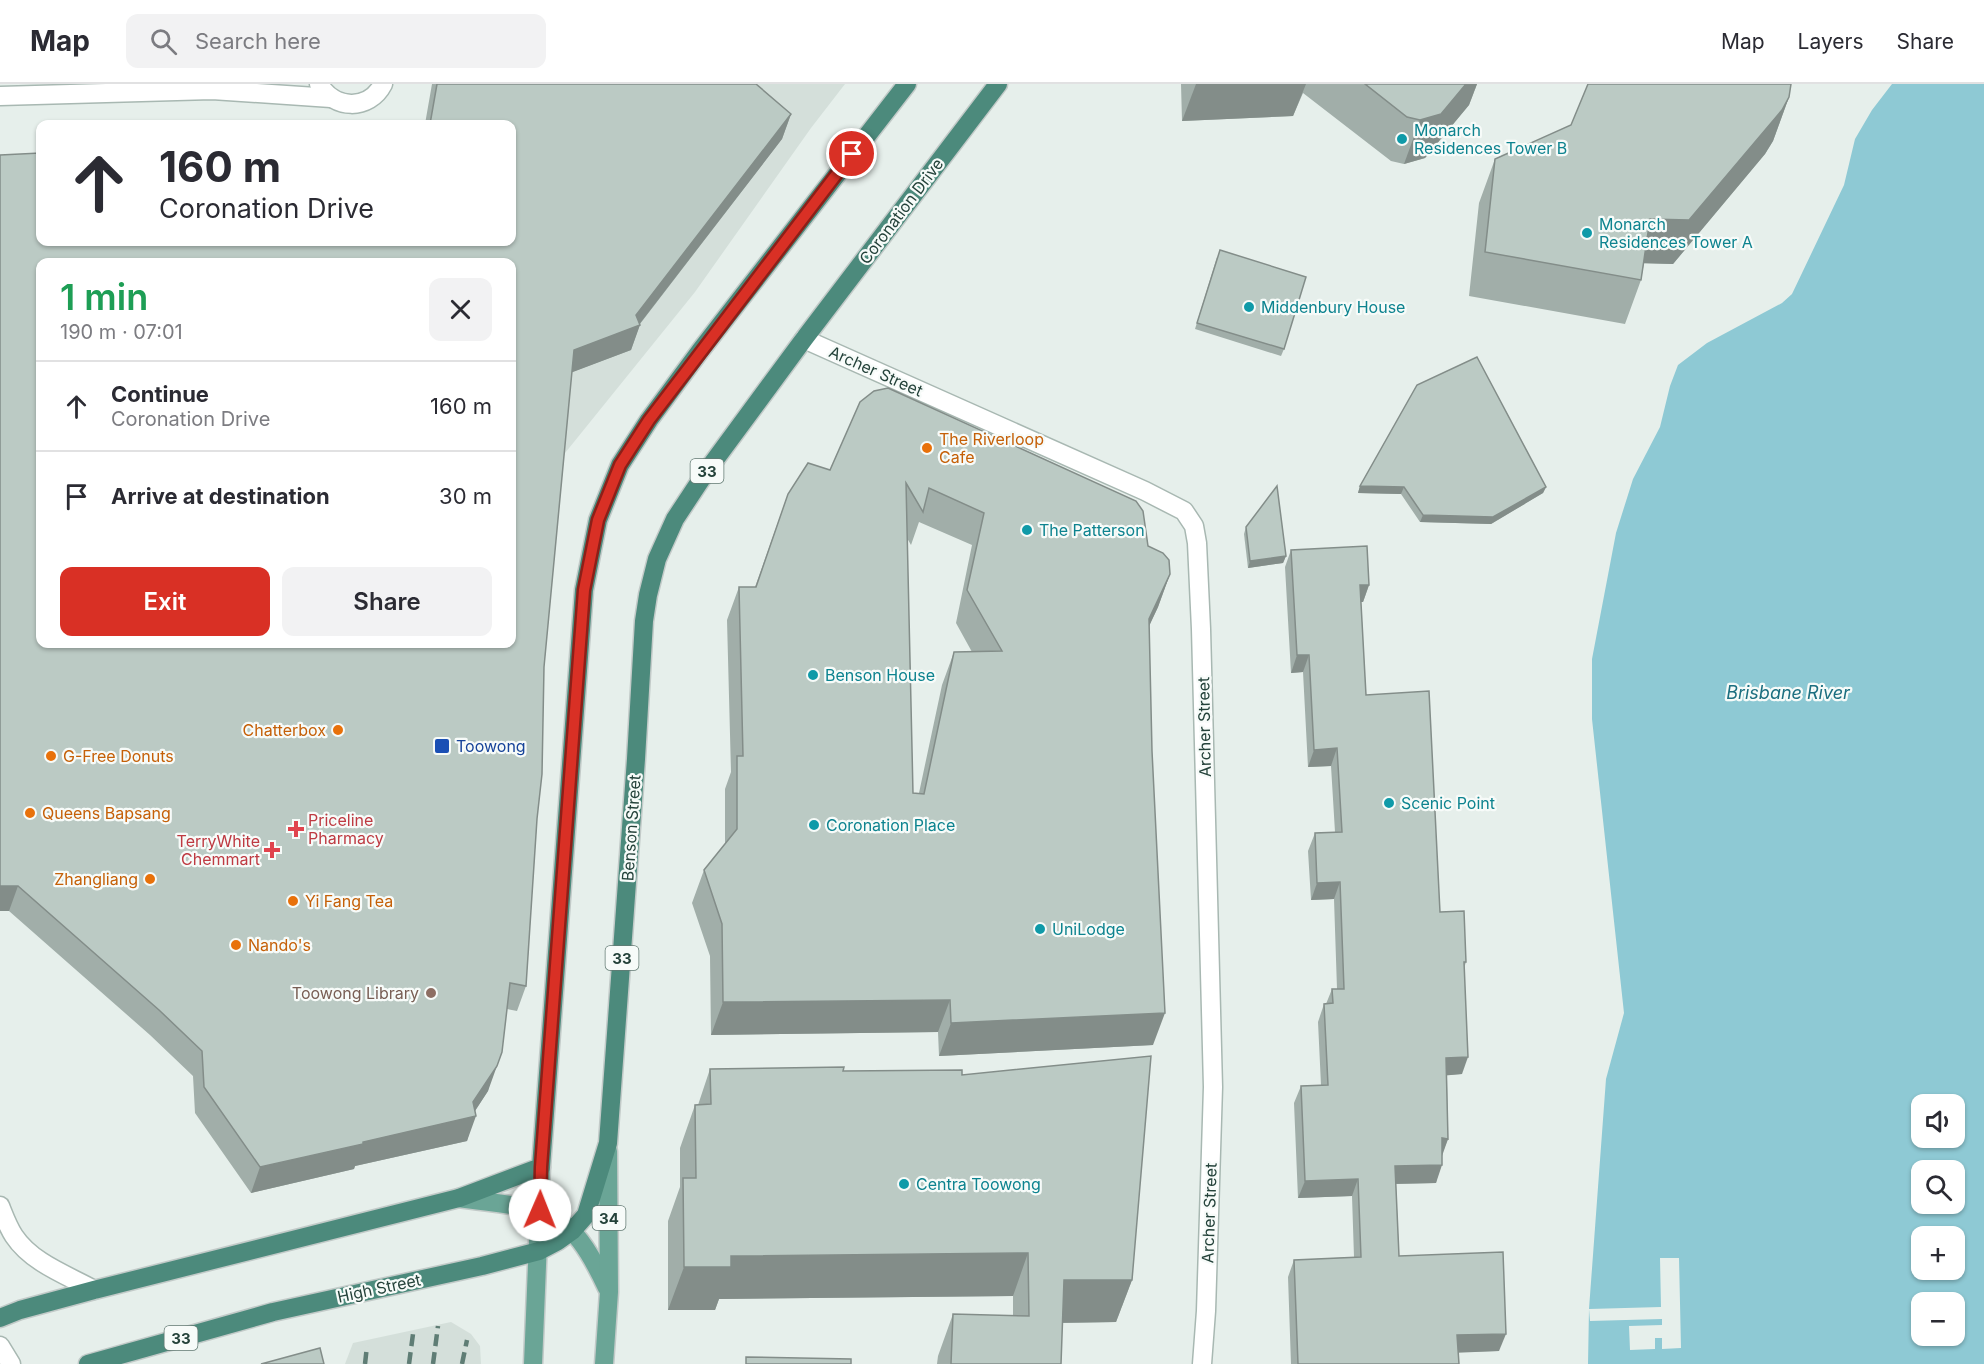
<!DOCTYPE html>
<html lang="en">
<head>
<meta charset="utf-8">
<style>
	:root { --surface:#fff; --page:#f2f2f3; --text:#2b2b33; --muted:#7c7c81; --line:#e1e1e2; --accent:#d93025 }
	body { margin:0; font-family:Inter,sans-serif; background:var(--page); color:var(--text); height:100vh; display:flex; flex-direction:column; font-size:22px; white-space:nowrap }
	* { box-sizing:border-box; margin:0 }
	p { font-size:20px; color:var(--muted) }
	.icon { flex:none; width:33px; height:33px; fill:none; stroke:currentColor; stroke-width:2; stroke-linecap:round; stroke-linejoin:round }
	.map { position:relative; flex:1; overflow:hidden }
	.drawer { position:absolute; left:36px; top:174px; width:480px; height:390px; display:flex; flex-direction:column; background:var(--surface); border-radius:12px; box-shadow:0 2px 4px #0004 }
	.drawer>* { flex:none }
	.top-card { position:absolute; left:36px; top:36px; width:480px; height:126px; border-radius:12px; box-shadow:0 2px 4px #0004; background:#fff; color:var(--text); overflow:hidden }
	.tools { position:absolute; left:1911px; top:1010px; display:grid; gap:12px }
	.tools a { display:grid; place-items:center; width:54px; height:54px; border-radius:12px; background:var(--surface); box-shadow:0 2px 4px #0004; font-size:30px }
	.pin { position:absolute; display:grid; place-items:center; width:51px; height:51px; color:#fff; margin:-26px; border:3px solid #fff; border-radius:50%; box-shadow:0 2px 6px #0007 }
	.me { position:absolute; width:66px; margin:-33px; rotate:1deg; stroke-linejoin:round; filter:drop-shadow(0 0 4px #0008) }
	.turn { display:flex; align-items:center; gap:21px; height:126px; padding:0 24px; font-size:27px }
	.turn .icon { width:78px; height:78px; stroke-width:2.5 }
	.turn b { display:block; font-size:42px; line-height:51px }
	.round { display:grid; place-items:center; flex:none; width:63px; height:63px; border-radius:12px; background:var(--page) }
	.overview { display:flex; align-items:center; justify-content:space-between; height:102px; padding:0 24px }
	h1 { font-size:36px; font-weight:600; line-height:45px; color:#1e9e55 }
	.primary-button { display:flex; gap:12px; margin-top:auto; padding:12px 24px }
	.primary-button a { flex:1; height:69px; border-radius:12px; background:var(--accent); color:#fff; font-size:24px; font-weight:600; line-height:69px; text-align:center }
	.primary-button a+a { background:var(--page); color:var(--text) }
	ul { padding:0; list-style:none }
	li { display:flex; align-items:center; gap:18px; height:90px; padding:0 24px; border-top:2px solid var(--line) }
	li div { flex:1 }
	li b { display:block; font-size:22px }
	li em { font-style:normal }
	header { display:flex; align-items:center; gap:36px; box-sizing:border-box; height:84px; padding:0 30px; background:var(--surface); border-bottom:2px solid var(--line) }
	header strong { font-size:28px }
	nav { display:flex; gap:33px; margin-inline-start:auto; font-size:21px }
	.search { width:420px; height:54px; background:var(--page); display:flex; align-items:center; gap:15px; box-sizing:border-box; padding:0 21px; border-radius:12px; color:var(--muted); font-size:22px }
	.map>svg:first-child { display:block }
</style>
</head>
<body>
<header>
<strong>Map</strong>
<div class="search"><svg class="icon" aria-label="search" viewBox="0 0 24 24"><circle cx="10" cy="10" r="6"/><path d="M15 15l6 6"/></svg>Search here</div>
<nav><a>Map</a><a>Layers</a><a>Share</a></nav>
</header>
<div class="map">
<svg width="1984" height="1280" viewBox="0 0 1984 1280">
	<rect width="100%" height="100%" fill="#e6efeb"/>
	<g fill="#d4dfda">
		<polygon points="593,0 845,0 811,44 695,208 557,379"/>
		<polygon points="451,1238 471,1250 480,1262 481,1280 345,1280 353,1259"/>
	</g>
	<path fill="#8ec9d4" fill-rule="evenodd" d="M1892,0H1984V1280H1588L1589,1225L1606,995L1624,929L1592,635V575L1616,449L1633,395L1660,343L1670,302L1678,281L1707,259L1782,219L1792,210L1844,101L1855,55L1872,26ZM1922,1020H1954V1053H1922ZM1922,1086H1954V1119H1922ZM1922,1152H1954V1185H1922ZM1922,1218H1954V1251H1922Z"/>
	<polygon fill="#e6efeb" points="1660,1174 1679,1174 1681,1264 1662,1265 1662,1254 1655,1254 1655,1265 1630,1266 1629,1242 1662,1241 1662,1235 1590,1237 1589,1225 1661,1223"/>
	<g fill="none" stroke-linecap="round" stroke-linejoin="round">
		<defs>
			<polyline id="minor" points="804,255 1145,407 1184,427 1194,442 1197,459 1201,545 1213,1003 1206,1227 1202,1280"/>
			<g id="tertiary">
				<path d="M319,0C334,26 369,27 383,0"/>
				<polyline points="0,12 212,6 331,14"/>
				<path d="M0,1122C4,1132 8,1143 14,1152C32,1179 67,1191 94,1206"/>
				<polyline points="0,1262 11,1280"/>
			</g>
			<g id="primary">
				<path d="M459,1114C485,1118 513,1120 538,1126C573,1135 593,1174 607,1204"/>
				<polyline points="533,1280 541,1083"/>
				<polyline points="604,1280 609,1208 608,1067"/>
			</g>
			<g id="trunk">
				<polyline points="0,1234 20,1226 94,1206 459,1114 541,1083 584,506 598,436 620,381 649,336 700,267 907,0"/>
				<polyline points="88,1280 273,1228 482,1182 539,1167 558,1157 572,1147 586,1131 608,1059 636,675 644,537 648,511 657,475 675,435 706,388 804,255 998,0"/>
			</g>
		</defs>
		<use href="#minor" stroke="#a8b8b2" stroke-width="21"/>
		<use href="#tertiary" stroke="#a8b8b2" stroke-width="21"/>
		<use href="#primary" stroke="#c2cac8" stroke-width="21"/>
		<use href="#trunk" stroke="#c2cac8" stroke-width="21"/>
		<use href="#minor" stroke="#fff" stroke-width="18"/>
		<use href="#tertiary" stroke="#fff" stroke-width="18"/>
		<use href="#primary" stroke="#6aa596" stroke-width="18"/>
		<use href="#trunk" stroke="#4c8a7c" stroke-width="18"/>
		<g stroke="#5f7d75" stroke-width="4.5" stroke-dasharray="12 6" stroke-linecap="butt">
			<polyline points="365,1280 367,1262"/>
			<polyline points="409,1280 413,1250"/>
			<polyline points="433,1280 438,1242"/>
			<polyline points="462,1280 467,1256"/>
		</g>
	</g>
	<g fill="#a1aea9" fill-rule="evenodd">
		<polygon points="432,0 756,0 791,30 782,55 640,240 631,266 572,288 544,583 537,735 526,902 517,927 507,925 488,1007 475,1027 467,1057 355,1082 354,1085 251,1109 195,1029 193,992 150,951 9,827 0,827 0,71 40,158 512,40 425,40"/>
		<polygon points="1181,0 1477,0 1469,21 1425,74 1404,80 1391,77 1303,9 1293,32 1182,37"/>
		<polygon points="1789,13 1773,57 1765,70 1673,180 1644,179 1641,196 1625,240 1469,212 1479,119 1495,75 1571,41"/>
		<polygon points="1217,173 1284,265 1281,272 1195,245"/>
		<path d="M860,318L1148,462L1170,490L1158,523L1149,542L1153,961L939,972L938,948L711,951L710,872L692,819L704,786L725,760V705L731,688L727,536L739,503H755L788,410L830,386ZM919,438L972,461L956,539L972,568H954L942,601L919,709H913L907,454L911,461Z"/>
		<polygon points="1360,402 1546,403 1543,409 1491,440 1420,438 1401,410 1358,409"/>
		<polygon points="1246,443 1286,472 1283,479 1248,484 1244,450"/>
		<polygon points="1291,466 1369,501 1363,518 1361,518 1366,611 1440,828 1466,878 1464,884 1462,990 1447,991 1448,1055 1442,1070 1436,1099 1396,1100 1399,1172 1499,1267 1458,1268 1459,1280 1291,1280 1288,1193 1294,1176 1354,1173 1352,1112 1298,1114 1294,1019 1301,1002 1321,1001 1318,938 1324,920 1326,920 1332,905 1337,905 1334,815 1311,816 1308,767 1315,749 1335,748 1331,682 1308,683 1303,588 1291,589 1285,483"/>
		<polygon points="710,985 843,987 962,991 1132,1196 1116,1238 1062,1239 1061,1280 937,1280 938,1272 953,1230 1013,1232 1013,1212 719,1215 715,1226 668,1226 668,1137 680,1103 680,1064 695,1021 698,1021"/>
	</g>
	<g fill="#838d89">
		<polygon points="1196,0 1306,0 1293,32 1182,37"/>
		<polygon points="1466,0 1477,0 1469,21 1425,74 1404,80 1420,36"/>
		<polygon points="1789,13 1773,57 1765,70 1673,180 1634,179 1650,135"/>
		<polygon points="791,30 782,55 638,242 640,241 631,266 565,291 574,266 636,231"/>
		<polygon points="1360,402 1404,403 1401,410 1358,409"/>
		<polygon points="1546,403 1543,409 1491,440 1420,438 1423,431"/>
		<polygon points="1286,472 1283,479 1248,484 1250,477"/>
		<polygon points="1170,490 1158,523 1137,568 1149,535"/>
		<polygon points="1360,501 1369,501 1363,518 1354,518"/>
		<polygon points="1297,571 1309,571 1303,588 1291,589"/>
		<polygon points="1337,664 1331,682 1308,683 1314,666"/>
		<polygon points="1340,798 1334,815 1311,816 1317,799"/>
		<polygon points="0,802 18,802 9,827 0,827"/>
		<polygon points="950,916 938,948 711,951 723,918"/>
		<polygon points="1165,929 1153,961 939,972 951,939"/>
		<polygon points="502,968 488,1007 471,1033 476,1032 467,1057 355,1082 354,1085 251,1109 260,1083 363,1058 473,1018"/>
		<polygon points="1468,973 1462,990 1440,992 1446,974"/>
		<polygon points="1442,1054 1448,1055 1442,1072"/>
		<polygon points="1442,1081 1436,1099 1389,1100 1395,1082"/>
		<polygon points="1358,1095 1352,1112 1298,1114 1305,1097"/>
		<polygon points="1028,1169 1013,1212 719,1215 715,1226 668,1226 684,1183 731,1172"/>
		<polygon points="1064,1196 1132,1196 1116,1238 1048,1239"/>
		<polygon points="1506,1250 1499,1267 1451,1269 1457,1251"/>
	</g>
	<g fill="#bbcac4" stroke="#838d89" stroke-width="1.5" fill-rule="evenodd">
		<path d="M437,0H756L791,30L636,231L640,241L574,266L544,583L542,690L537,735L526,902L510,899L502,968L497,982L473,1018L476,1032L363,1058V1060L260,1083L204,1003L202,967L159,926L18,802H0V71L40,69V158H512V40H430ZM40,178H512V560H40Z"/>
		<polygon points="1365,0 1466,0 1441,30 1420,36 1407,33"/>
		<polygon points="1588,0 1791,0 1789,13 1782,26 1689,136 1650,135 1641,196 1485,168 1495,75 1571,41"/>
		<polygon points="1220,166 1306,193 1284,265 1197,239"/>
		<polygon points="1477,273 1546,403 1493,433 1423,431 1404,403 1360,402 1417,301"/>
		<path d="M888,304L1136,417L1143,427L1148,462L1163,469L1169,476L1170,490L1149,535L1152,667L1165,929L951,939L950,916L723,918L722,840L704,786L737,745V672H743L739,503H756L788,410L808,379L830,386L860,318L874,307ZM906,399L923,428L929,404L984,429L967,506L1002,567L954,568L924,710L913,709Z"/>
		<polygon points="1277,402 1286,472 1250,477 1246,443"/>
		<polygon points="1367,462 1369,501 1360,501 1366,611 1429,607 1440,828 1464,827 1466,878 1464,878 1468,973 1446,974 1448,1055 1442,1054 1442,1081 1395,1082 1399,1172 1503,1168 1506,1250 1457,1251 1459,1280 1298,1280 1294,1176 1361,1173 1358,1095 1305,1097 1301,1002 1328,1001 1324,920 1333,919 1332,905 1344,905 1340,798 1317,799 1315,749 1342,748 1337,664 1314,666 1309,571 1297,571 1291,466"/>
		<polygon points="1151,972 1132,1196 1064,1196 1061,1280 951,1280 953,1230 1029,1232 1028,1169 731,1172 731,1183 684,1183 683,1094 696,1094 695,1021 711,1020 710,985 844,983 843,987 962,986 962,991"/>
		<polygon points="320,1264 324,1280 261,1280"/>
		<polygon points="746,1273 851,1275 851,1280 746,1280"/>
	</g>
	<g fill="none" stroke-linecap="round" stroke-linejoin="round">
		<defs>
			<polyline id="route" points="540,1126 541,1083 584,506 598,436 620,381 649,336 688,285 852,70"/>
		</defs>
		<use href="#route" stroke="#8d1f18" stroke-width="15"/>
		<use href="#route" stroke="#d93025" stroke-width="10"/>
	</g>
	<g fill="#0f9aa8" stroke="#f7fbf9" stroke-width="2">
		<circle cx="1402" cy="55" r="6"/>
		<circle cx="1587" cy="149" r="6"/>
		<circle cx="1249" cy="223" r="6"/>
		<circle cx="1027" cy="446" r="6"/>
		<circle cx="813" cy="591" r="6"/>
		<circle cx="1389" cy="719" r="6"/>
		<circle cx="814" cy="741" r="6"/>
		<circle cx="1040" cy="845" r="6"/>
		<circle cx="904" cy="1100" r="6"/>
	</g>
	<g fill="#e8710a" stroke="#f7fbf9" stroke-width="2">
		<circle cx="927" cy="364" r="6"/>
		<circle cx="338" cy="646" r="6"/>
		<circle cx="51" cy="672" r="6"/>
		<circle cx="30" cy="729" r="6"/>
		<circle cx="150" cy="795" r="6"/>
		<circle cx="293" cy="817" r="6"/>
		<circle cx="236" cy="861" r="6"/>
	</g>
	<rect fill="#1a4fb4" stroke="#f7fbf9" stroke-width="2" x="434" y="654" width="16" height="16" rx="3"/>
	<g fill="#e0444e" stroke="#f7fbf9" stroke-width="2">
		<path d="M293 736h6v6h6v6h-6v6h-6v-6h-6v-6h6z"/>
		<path d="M269 757h6v6h6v6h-6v6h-6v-6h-6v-6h6z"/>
	</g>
	<circle fill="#8d6e63" stroke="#f7fbf9" stroke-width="2" cx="431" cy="909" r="6"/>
	<g text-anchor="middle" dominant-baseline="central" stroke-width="4.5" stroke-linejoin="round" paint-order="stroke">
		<g fill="#f7fbf9" stroke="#637a73" stroke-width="1.5">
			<rect x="690.5" y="375" width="33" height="24" rx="4.5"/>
			<rect x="605.5" y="862" width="33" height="24" rx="4.5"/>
			<rect x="592.5" y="1122" width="33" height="24" rx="4.5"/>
			<rect x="164.5" y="1242" width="33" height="24" rx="4.5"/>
		</g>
		<g font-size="15" font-weight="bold" fill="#24423a">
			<text x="707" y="387">33</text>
			<text x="622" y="874">33</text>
			<text x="609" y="1134">34</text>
			<text x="181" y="1254">33</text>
		</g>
		<g font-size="16" fill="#0d838f" stroke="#f7fbf9" text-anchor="start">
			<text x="1414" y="46">Monarch<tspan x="1414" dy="18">Residences Tower B</tspan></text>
			<text x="1599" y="140">Monarch<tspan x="1599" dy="18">Residences Tower A</tspan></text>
			<text x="1261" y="223">Middenbury House</text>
			<text x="1039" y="446">The Patterson</text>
			<text x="825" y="591">Benson House</text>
			<text x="1401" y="719">Scenic Point</text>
			<text x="826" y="741">Coronation Place</text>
			<text x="1052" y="845">UniLodge</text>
			<text x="916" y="1100">Centra Toowong</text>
		</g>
		<g font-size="16" fill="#24423a" stroke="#f7fbf9">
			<text transform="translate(901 127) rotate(-53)">Coronation Drive</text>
			<text transform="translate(876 287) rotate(24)">Archer Street</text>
			<text transform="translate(1204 643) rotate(-91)">Archer Street</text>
			<text transform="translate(631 744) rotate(-86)">Benson Street</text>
			<text transform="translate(1209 1129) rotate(-88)">Archer Street</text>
			<text transform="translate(379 1204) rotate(-12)">High Street</text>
		</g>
		<g font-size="16" fill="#c56008" stroke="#f7fbf9" text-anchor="start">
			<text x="939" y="355">The Riverloop<tspan x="939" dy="18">Cafe</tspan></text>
			<text x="326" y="646" text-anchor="end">Chatterbox</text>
			<text x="63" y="672">G-Free Donuts</text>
			<text x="42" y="729">Queens Bapsang</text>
			<text x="138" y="795" text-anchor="end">Zhangliang</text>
			<text x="305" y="817">Yi Fang Tea</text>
			<text x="248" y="861">Nando's</text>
		</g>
		<g font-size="16" fill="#164399" stroke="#f7fbf9" text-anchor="start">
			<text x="456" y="662">Toowong</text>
		</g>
		<g font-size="16" fill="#be3a42" stroke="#f7fbf9" text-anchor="start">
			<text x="308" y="736">Priceline<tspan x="308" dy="18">Pharmacy</tspan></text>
			<text x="260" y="757" text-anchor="end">TerryWhite<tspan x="260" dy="18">Chemmart</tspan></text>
		</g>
		<g font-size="16" fill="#785e54" stroke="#f7fbf9" text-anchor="end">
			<text x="419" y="909">Toowong Library</text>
		</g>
		<g font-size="18" font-style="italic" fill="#1c6f80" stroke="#f7fbf9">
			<text x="1788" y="608">Brisbane River</text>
		</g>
	</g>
</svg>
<div class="tools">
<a><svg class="icon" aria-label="sound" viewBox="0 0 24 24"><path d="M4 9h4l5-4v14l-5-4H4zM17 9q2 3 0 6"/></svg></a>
<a><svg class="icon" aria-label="search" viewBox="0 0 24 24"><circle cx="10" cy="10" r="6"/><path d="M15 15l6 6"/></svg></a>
<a>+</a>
<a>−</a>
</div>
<div class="pin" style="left:852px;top:70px;background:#d93025"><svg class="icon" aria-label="arrive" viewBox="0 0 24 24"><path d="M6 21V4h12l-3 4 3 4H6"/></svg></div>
<svg class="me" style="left:540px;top:1126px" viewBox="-20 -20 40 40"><circle r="19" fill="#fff"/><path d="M0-13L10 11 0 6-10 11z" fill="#d93025"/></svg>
<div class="top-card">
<div class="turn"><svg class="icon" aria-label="ahead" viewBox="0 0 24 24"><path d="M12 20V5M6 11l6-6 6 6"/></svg><div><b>160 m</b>Coronation Drive</div></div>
</div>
<section class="drawer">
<div class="overview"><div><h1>1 min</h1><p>190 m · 07:01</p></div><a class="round"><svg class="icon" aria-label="close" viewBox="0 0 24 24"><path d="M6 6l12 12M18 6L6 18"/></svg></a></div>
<ul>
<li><svg class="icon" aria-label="ahead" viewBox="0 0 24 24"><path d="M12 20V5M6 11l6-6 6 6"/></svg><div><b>Continue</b><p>Coronation Drive</p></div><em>160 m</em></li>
<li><svg class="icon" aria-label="arrive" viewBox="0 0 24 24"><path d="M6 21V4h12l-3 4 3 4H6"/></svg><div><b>Arrive at destination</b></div><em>30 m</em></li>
</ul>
<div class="primary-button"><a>Exit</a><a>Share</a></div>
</section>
</div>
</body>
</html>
